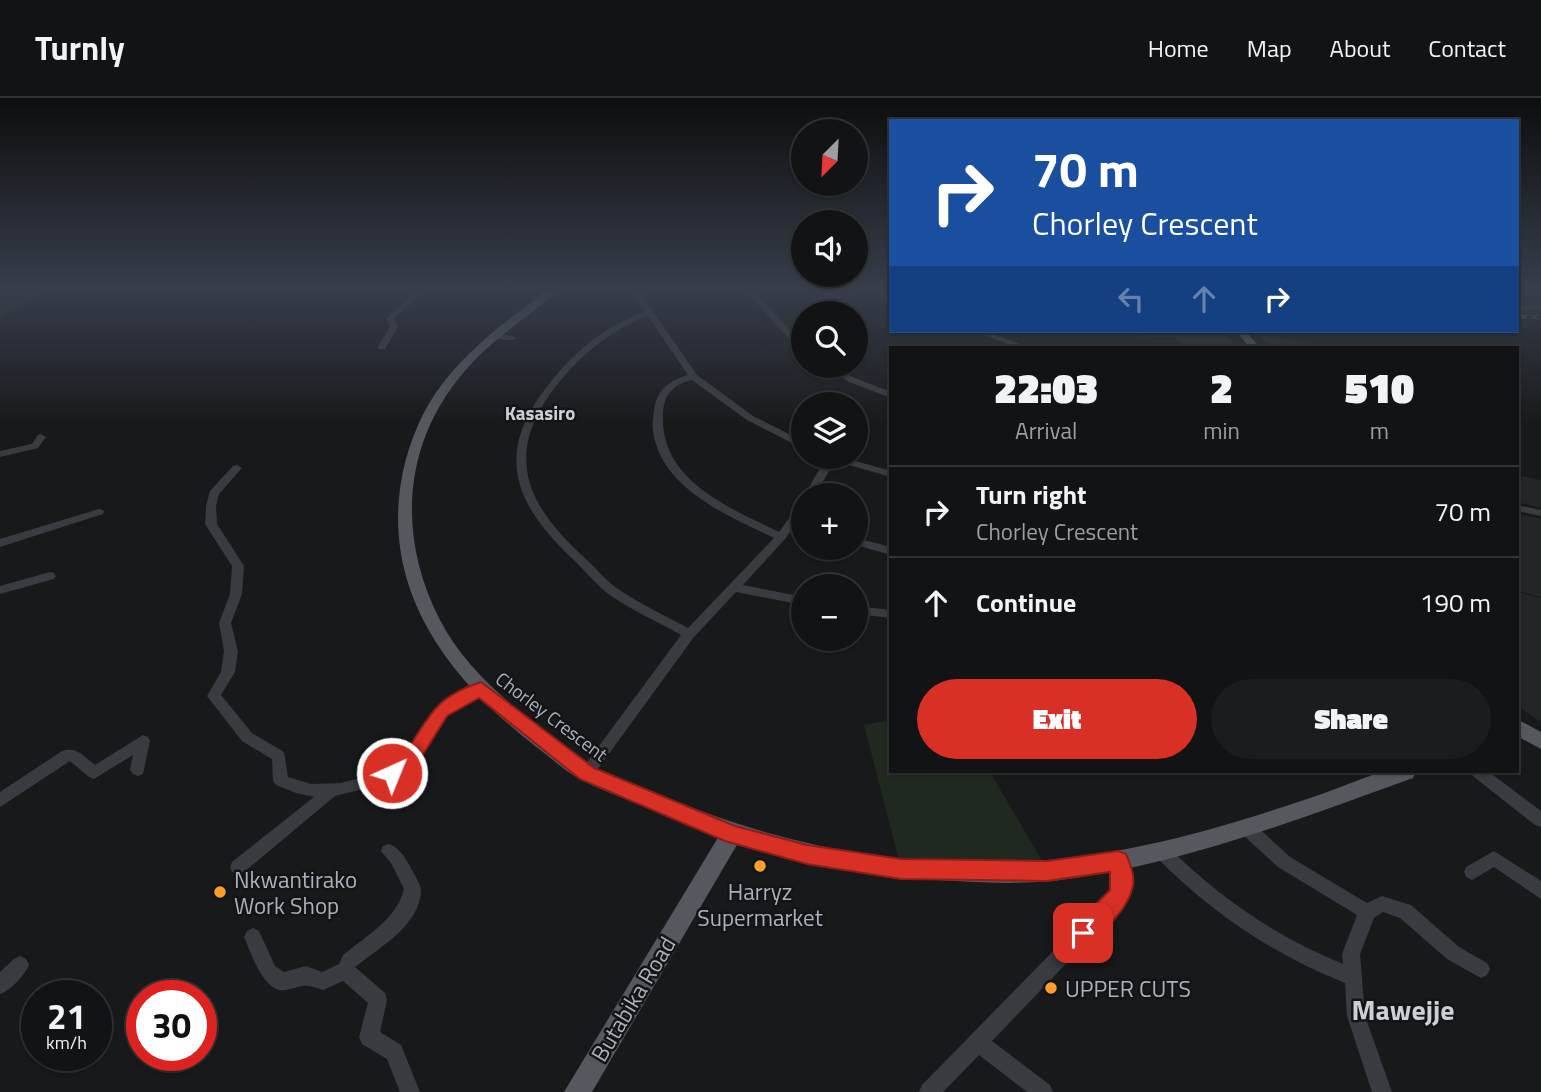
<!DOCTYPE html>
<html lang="en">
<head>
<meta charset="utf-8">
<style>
	:root { --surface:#121314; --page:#1b1c1d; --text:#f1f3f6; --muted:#9c9ea0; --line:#313234; --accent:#d93025 }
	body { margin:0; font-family:"Titillium Web",sans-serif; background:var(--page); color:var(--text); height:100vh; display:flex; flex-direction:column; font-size:26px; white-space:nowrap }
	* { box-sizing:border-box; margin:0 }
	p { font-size:23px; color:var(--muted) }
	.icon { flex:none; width:38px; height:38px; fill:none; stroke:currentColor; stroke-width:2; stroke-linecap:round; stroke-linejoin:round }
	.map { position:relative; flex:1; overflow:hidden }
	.sheet { position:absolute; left:889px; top:248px; width:630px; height:427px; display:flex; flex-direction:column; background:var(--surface); border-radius:0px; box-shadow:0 2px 5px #0004,0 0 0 2px var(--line) }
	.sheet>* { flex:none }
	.hud { position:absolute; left:889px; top:21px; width:630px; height:214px; border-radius:0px; box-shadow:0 2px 5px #0004,0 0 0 2px var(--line); background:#1a4fa0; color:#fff; overflow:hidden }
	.needle { width:46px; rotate:204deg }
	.fabs { position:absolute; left:791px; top:21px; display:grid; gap:14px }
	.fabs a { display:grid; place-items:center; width:77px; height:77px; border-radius:50%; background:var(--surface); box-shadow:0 2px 5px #0004,0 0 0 2px var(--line); font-size:35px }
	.speed { position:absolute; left:21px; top:882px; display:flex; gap:14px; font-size:35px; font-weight:700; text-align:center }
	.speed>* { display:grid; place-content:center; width:91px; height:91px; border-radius:50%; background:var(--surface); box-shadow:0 2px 5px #0004,0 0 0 2px var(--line); line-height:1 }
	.speed small { font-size:18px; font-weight:400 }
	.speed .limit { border:10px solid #d22; background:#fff; color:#111 }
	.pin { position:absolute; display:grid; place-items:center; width:60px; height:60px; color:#fff; margin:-30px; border-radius:14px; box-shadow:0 4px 10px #0006 }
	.me { position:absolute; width:77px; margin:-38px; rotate:44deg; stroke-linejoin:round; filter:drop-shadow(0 0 5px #0008) }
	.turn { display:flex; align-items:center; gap:24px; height:147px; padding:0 28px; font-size:32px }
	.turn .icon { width:91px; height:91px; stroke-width:2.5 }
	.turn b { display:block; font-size:49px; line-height:60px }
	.lanes { display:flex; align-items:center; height:66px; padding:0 28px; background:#0003; justify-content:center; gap:35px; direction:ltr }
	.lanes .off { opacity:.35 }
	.eta { display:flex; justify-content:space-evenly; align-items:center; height:119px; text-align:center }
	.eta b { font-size:42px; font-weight:800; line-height:49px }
	.action { display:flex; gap:14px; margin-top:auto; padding:14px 28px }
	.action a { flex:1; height:80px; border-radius:42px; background:var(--accent); color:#fff; font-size:28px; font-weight:800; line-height:80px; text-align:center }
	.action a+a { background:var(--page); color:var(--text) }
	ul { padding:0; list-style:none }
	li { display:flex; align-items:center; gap:21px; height:91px; padding:0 28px; border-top:2px solid var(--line) }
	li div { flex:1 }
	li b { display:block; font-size:26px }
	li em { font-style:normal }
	header { display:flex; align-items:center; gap:42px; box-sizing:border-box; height:98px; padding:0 35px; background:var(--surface); border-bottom:2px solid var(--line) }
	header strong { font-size:33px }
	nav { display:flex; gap:38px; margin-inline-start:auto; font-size:24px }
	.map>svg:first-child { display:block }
</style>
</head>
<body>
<header>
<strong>Turnly</strong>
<nav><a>Home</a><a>Map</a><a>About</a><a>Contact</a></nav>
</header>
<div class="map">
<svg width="1541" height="994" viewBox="0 0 1541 994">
	<rect width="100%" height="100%" fill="#18191b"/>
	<g fill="#242528">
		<polygon points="1136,233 1221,233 1239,250 1187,250 1174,239 1137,240"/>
		<polygon points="1260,237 1334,250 1269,250"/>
		<polygon points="1517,377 1541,382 1541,410 1517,404"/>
		<polygon points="1517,416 1541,421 1541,499 1517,493 1517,478 1521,488"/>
		<polygon points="1517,494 1541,500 1541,624 1517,608"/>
	</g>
	<g fill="#202920">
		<polygon points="0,189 50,189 0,221"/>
		<polygon points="1517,189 1541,189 1541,218 1517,217"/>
		<polygon points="891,622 891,674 990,674 1044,766 900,766 864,627"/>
	</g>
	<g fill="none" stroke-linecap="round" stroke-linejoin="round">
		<g fill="#393b40" fill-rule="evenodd">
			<polygon points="420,189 428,189 394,221 398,229 385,251 379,251 378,249 390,229 386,221"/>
			<path d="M628,189H636L697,277L753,318L803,343V350L800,349L747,322L692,282C674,286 664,296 663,315C659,382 728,409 779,434L799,407L803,406V416L785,441L743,487L803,499V507L736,494L694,539L592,679L587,681L582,679L579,675L582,671L681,537C657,523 630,512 607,495C596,486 587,475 577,465C515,408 492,357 549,286C574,254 606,227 645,214ZM648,218L688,277C670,282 656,292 654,313C653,320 652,327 653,334C662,391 728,418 774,440L688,530C664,517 640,506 618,491C606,483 597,471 587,462C527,408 502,358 556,288C580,258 611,231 648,218Z"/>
			<polygon points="742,189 750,189 803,246 803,253 800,253"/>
			<polygon points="883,189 891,189 885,195 891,200 891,206 877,195"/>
			<polygon points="1541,207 1541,211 1517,212 1517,208"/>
			<rect x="1517" y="217" width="24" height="4"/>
			<polygon points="951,233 986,233 1030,250 1019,250 984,237 955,235"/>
			<path d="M492,236L512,238L516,240C511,244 499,241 492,240Z"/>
			<polygon points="824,268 834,268 855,280 891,294 891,300 849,284"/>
			<polygon points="41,336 46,339 38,350 0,359 0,353 32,346 38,337"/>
			<polygon points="826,359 841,359 891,373 891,379 835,363 815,397 805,397"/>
			<polygon points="237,367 242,370 219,396 216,408 217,426 244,468 242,496 231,525 238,553 235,574 221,597 252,635 284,654 288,679 311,686 341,685 367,678 394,668 403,662 436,609 476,587 486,587 488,591 486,595 446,617 413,670 404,676 375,688 335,698 244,774 238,776 232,774 230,769 232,764 314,699 296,695 276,687 273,683 272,661 242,643 207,598 221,574 224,553 219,525 230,496 232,468 205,426 206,408 210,393 233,368"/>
			<polygon points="1517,407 1541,412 1541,418 1517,413"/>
			<polygon points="99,411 103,412 104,414 103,416 0,449 0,441"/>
			<polygon points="856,440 891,449 891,457 856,447"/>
			<polygon points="50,474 54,475 56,478 54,481 0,496 0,488"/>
			<polygon points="856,508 891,512 891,520 856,516"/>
			<path d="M143,637L148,639L150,643L143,676L138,678L133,676L130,672L133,657L94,681L89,679L70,663L0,709V694L62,653C76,648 84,658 95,667Z"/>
			<polygon points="1470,674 1489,674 1541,713 1541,729 1535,727 1473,678"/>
			<path d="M1248,724L1254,726L1290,759L1367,805L1382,798L1411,807L1459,849L1487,865L1490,871L1487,877L1481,880L1447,861L1400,820L1383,814L1374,820L1360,856L1365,918L1392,994H1372L1347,918L1345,885C1271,855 1213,816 1156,759L1154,754L1156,749L1162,747L1168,749C1219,799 1276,839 1343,866L1342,856L1357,817L1278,769L1242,736L1240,731L1242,726Z"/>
			<path d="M389,746C402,751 406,762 413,774C416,779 421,787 421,793C420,827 379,850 355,869L385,895L387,902L380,934L401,947L420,994H400L387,961L362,946L359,939L368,905L343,883L323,892C303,885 305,888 286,892C264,896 251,855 244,839L247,833L253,830L259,833L275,868L284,874L306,868L322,874L339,866L343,857C366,838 397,821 404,791L391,765L381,753L383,748Z"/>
			<polygon points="1494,753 1541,783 1541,801 1494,769 1472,782 1466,779 1464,774 1466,769"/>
			<path d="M1118,756L1124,758C1132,776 1132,787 1124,805L992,943L1050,987L1053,994H1027L979,957L943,994H919L922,987L1111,794C1116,781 1107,769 1112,758Z"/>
			<path d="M20,858L26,861L29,867C24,878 11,892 0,896V874L14,861Z"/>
		</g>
		<g fill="#55585f" fill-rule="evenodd">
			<path d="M551,189H562C533,216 499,236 472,265C403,338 395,435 440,522C460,561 494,593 528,620C548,637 569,656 592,669C618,683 646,691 673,702C824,764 980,782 1141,748C1191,738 1240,723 1289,707C1310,700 1331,693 1351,685C1362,681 1375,675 1386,674C1396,673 1406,674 1416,674L1413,680C1296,722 1176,769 1052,783C1020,786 988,785 956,783C881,780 809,770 738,745L592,994H564L719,738C693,729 667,717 641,707C620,698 597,691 578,680C562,671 549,658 535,648C451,582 383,497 401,384C406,354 418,321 435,296C465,252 509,221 551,189Z"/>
			<polygon points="1236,233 1246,233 1260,250 1250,250"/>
			<polygon points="1517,621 1541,634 1541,651 1517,638"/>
		</g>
		<defs>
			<polyline id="rail" points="1517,219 1541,219"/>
		</defs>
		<use href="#rail" stroke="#4c4f55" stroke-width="3.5"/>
		<use href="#rail" stroke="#131416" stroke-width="2" stroke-dasharray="5" stroke-linecap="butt"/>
	</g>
	<linearGradient id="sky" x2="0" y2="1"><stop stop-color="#0d0e0f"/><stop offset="0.58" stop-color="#373e4a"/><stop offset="1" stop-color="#373e4a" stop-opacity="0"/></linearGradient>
	<rect width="1541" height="328" fill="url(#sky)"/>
	<path fill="#d93025" stroke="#8d1f18" stroke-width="2" d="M481,584L594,670L735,728L807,747L901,761L1047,763L1118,753L1126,756C1130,765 1135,779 1133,788C1129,809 1102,839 1083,846L1075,843L1072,835L1075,827L1110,792V774L1047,783L901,781L807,766L725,743L580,681L479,600L447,618L414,671L392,683L385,681L382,675C387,666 396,665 402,658C431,621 429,601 481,584Z"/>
	<g fill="#fe9f2d" stroke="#131416" stroke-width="2.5">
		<circle cx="760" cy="768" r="7"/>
		<circle cx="220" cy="794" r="7"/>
		<circle cx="1051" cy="890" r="7"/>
	</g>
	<g text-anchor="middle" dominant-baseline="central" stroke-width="5" stroke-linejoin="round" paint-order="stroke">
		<g font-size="19" font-weight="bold" fill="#cbd0d7" stroke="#131416">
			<text x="540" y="314">Kasasiro</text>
		</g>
		<g font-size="19" fill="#aab1bb" stroke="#131416">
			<text transform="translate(552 618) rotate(37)">Chorley Crescent</text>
		</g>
		<g font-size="23" fill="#aab1bb" stroke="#131416" text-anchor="start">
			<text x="234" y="781">Nkwantirako<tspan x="234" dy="26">Work Shop</tspan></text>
			<text x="760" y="793" text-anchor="middle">Harryz<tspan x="760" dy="26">Supermarket</tspan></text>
			<text x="1065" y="890">UPPER CUTS</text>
		</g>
		<g font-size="23" fill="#aab1bb" stroke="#131416">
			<text transform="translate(633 901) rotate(-59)">Butabika Road</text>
		</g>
		<g font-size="28" font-weight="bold" fill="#cbd0d7" stroke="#131416">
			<text x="1403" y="911">Mawejje</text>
		</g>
	</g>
</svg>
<div class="fabs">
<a><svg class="needle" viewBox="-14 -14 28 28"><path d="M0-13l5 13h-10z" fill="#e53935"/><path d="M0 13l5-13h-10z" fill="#9c9ea0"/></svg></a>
<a><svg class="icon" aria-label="sound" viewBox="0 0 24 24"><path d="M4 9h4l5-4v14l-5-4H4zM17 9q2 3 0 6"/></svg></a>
<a><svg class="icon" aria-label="search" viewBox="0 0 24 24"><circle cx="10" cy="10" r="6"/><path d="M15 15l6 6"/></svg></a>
<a><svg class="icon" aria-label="layers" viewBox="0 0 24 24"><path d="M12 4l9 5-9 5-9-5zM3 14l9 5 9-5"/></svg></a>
<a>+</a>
<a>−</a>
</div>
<div class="speed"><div>21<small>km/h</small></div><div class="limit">30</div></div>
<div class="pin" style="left:1083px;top:835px;background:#d93025"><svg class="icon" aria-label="arrive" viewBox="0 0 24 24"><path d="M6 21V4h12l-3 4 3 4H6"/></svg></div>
<svg class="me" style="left:392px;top:675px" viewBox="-20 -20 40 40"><circle r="17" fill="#d93025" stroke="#fff" stroke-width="3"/><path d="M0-11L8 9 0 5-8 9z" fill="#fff"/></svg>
<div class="hud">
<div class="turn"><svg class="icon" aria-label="right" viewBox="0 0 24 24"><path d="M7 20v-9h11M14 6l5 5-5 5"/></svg><div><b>70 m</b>Chorley Crescent</div></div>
<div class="lanes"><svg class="icon off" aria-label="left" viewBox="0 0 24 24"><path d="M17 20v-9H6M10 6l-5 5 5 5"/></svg><svg class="icon off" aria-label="ahead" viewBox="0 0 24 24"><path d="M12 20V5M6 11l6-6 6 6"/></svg><svg class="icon" aria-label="right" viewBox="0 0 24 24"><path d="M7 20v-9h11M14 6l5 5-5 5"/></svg></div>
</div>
<section class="sheet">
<div class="eta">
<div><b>22:03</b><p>Arrival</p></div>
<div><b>2</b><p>min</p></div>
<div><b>510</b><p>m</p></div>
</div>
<ul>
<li><svg class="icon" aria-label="right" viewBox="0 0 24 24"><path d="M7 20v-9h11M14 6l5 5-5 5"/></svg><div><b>Turn right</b><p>Chorley Crescent</p></div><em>70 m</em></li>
<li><svg class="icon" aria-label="ahead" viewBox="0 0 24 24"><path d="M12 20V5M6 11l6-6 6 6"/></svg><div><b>Continue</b></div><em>190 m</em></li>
</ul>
<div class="action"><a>Exit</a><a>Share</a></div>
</section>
</div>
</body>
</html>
